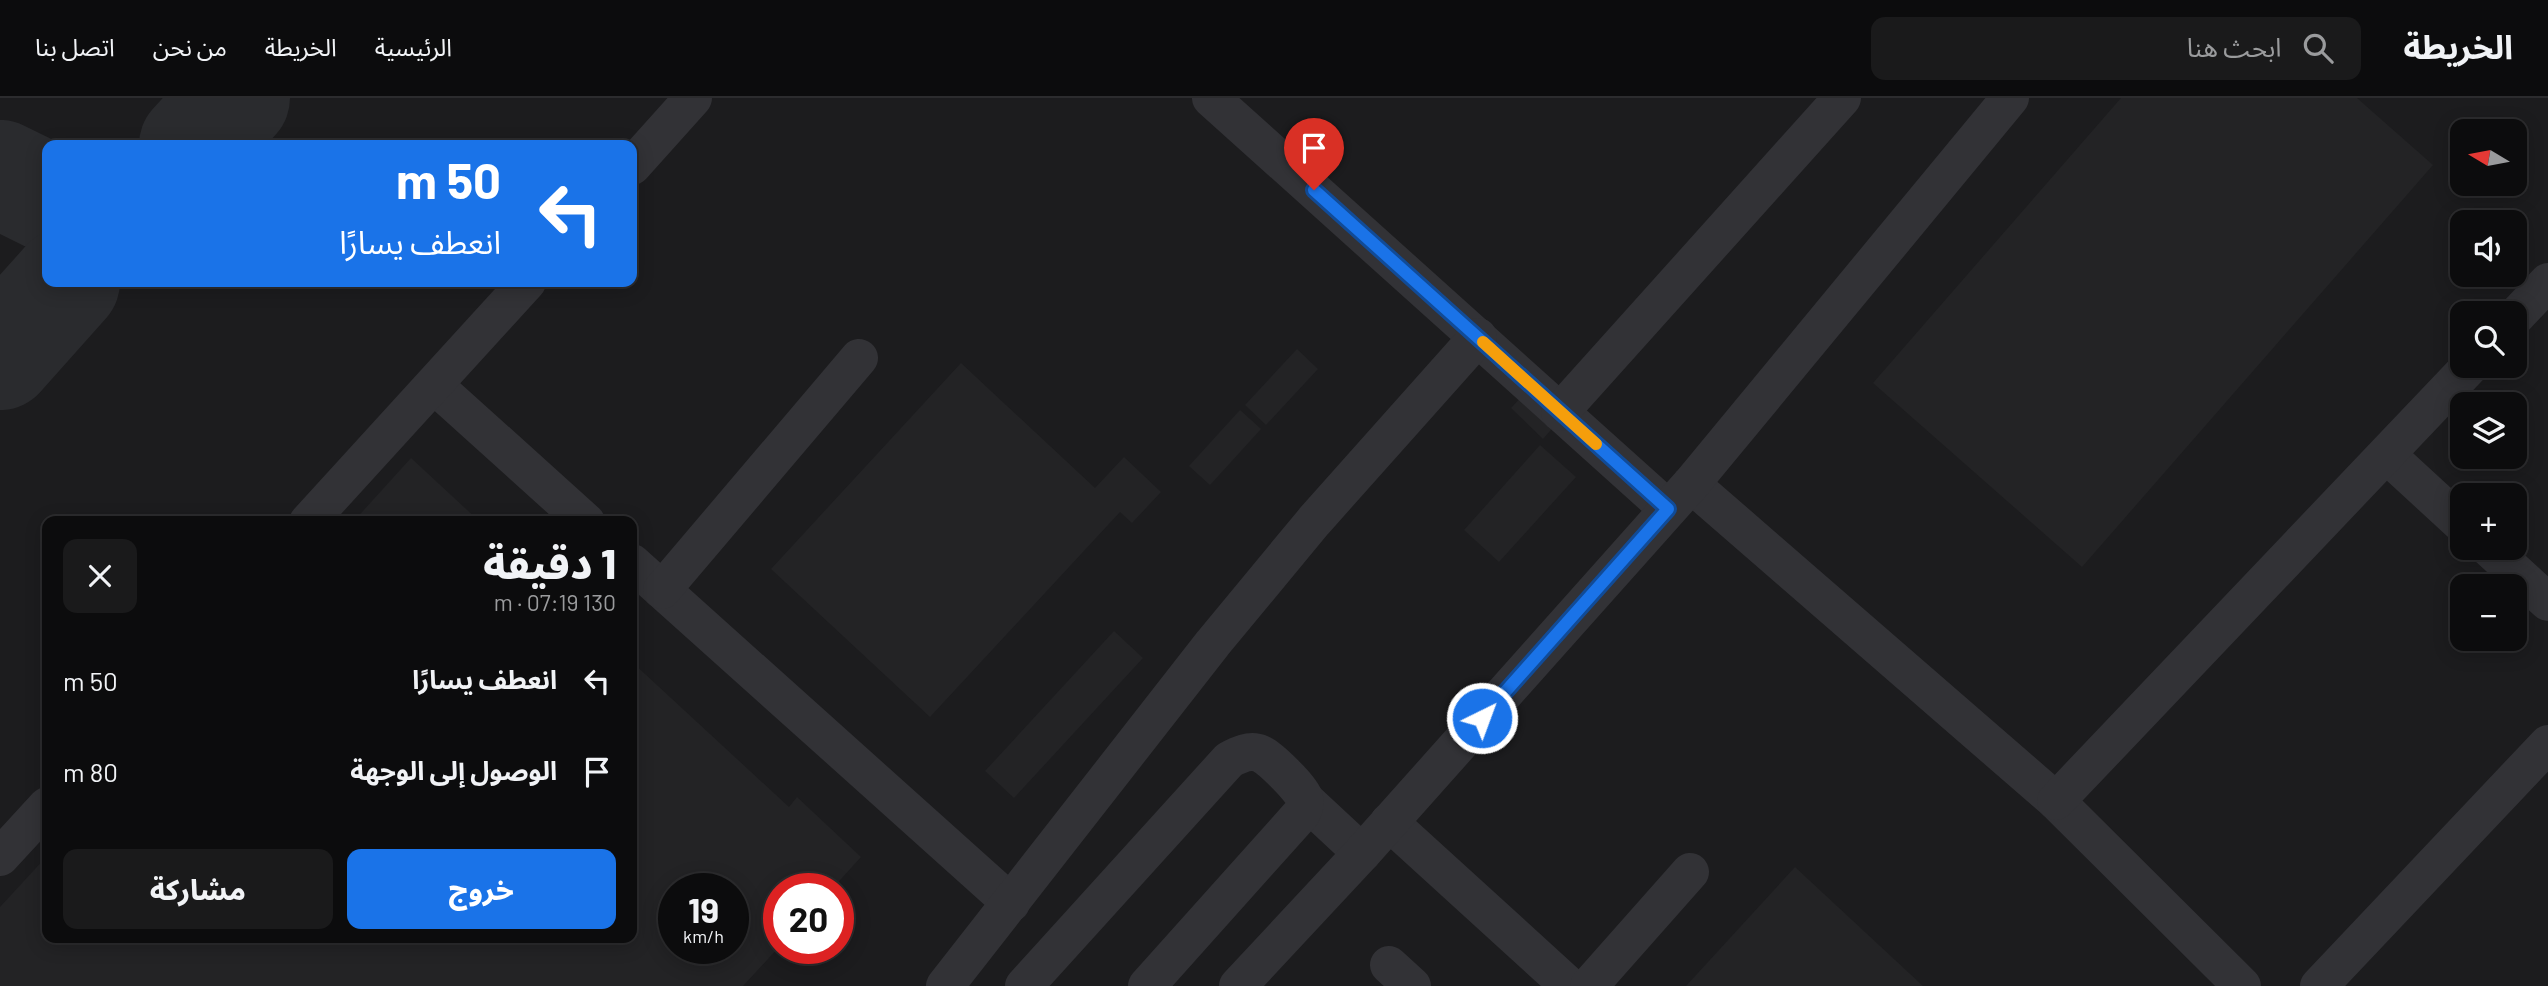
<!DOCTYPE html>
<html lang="ar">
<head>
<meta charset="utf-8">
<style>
	:root { --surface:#0c0c0d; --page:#1a1a1b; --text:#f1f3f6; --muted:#9a9b9d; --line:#2c2c2e; --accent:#1a73e8 }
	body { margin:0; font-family:Barlow,"Noto Sans Arabic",sans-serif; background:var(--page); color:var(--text); direction:rtl; height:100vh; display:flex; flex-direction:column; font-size:26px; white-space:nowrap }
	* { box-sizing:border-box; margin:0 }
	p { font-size:23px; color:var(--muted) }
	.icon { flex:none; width:38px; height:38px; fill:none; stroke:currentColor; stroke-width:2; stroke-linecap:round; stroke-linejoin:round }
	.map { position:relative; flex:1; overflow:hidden; direction:ltr }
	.panel { position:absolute; left:42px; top:418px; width:595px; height:427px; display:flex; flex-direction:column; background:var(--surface); border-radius:14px; box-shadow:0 4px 18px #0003,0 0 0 2px var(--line); direction:rtl }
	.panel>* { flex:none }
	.guide { position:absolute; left:42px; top:42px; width:595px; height:147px; border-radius:14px; box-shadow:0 4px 18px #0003,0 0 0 2px var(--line); direction:rtl; background:#1a73e8; color:#fff; overflow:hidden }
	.needle { width:46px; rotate:280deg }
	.buttons { position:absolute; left:2450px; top:21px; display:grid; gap:14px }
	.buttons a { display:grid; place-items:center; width:77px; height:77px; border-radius:14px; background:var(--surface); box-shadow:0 4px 18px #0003,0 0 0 2px var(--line); font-size:35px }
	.speed { position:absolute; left:658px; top:775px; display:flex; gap:14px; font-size:35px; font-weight:700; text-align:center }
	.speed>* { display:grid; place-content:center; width:91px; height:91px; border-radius:50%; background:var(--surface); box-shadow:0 4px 18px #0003,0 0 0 2px var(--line); line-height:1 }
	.speed small { font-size:18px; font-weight:400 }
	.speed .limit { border:10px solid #d22; background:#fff; color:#111 }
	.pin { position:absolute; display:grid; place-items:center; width:60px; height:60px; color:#fff; margin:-72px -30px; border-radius:50% 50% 50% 0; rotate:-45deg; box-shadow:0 0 7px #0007 }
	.pin .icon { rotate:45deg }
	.me { position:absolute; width:77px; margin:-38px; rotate:42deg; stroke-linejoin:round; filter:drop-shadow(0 0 5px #0008) }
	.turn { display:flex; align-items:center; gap:24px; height:147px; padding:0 21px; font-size:32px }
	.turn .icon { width:91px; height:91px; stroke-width:2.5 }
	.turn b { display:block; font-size:49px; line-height:60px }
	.round { display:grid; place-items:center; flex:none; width:74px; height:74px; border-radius:14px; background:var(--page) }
	.headline { display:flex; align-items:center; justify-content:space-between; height:119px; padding:0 21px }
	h1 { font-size:42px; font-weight:800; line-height:52px }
	.primary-button { display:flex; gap:14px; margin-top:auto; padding:14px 21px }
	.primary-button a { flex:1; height:80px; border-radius:14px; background:var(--accent); color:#fff; font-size:28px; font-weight:800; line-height:80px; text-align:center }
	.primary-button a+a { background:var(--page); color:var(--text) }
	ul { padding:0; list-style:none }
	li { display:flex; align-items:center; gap:21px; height:91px; padding:0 21px }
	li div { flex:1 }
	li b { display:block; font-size:26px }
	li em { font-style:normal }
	header { display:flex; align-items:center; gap:42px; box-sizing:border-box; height:98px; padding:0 35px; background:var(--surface); border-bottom:2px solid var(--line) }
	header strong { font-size:33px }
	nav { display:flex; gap:38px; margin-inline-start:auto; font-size:24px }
	.search { width:490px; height:63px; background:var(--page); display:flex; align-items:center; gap:18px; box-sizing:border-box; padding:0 24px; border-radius:14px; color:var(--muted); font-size:26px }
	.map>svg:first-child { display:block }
</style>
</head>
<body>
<header>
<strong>الخريطة</strong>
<div class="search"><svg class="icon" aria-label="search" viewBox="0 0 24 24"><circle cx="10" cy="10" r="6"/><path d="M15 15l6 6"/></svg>ابحث هنا</div>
<nav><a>الرئيسية</a><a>الخريطة</a><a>من نحن</a><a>اتصل بنا</a></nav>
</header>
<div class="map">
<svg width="2548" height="888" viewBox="0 0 2548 888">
	<rect width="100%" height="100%" fill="#101011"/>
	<path fill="#1c1c1e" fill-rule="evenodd" d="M0,0H2548V888H0ZM2462,33H2515V86H2462ZM47,47H632V184H47ZM2462,124H2515V177H2462ZM2462,215H2515V268H2462ZM2462,306H2515V359H2462ZM2462,397H2515V450H2462ZM47,424H632V840H47ZM2462,488H2515V541H2462ZM674,791H733V850H674ZM779,791H838V850H779Z"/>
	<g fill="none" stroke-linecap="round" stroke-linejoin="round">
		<g stroke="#2a2b2e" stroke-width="108">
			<polyline points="193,47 236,0"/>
			<polyline points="0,76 47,99"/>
			<polyline points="0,258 66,184"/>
		</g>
	</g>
	<g fill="#232325" fill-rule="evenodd">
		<polygon points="2121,0 2357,0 2433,67 2082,469 1873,285"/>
		<polygon points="1297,251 1318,271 1266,327 1245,307"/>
		<polygon points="961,265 1095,390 1124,359 1161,394 1132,425 1120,414 930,619 771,471"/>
		<polygon points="1524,296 1556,326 1543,341 1511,310"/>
		<polygon points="1240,312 1261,331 1210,387 1189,368"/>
		<polygon points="1540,347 1576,379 1499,464 1464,432"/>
		<polygon points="411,360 480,424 353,424"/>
		<polygon points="1114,533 1143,560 1014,700 985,673"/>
		<path d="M632,564L789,709L797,699L861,759L832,791H779V849L743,888H0V809L47,758V840H632ZM674,791H733V850H674Z"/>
		<polygon points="1795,769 1923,888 1686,888"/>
	</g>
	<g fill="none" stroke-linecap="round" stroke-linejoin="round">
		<g stroke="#323236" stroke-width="38">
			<polyline points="1211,0 1668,411"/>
			<polyline points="632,68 693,0"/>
			<polyline points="2515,219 2548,184"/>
			<polyline points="434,287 586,424"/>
			<polyline points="1560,314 1842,0"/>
			<polyline points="2387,357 2462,426"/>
			<polyline points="1691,386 2056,703 2242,888"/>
			<polyline points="308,424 527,184"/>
			<polyline points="2489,450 2548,504"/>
			<polyline points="632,465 1011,805"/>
			<polyline points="662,492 859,260"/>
			<polyline points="1305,702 1362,755"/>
			<polyline points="2056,703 2470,268"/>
			<polyline points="1389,724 1569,888"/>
			<polyline points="0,759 47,708"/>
			<polyline points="1389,867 1412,888"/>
			<polyline points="945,888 1213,545 1314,423 1478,239"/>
			<path d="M1024,888L1229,662C1238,657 1250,651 1261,656C1270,660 1302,691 1304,700C1306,706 1304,711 1301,716L1147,888"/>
			<polyline points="1238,888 1362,755 1691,386 2010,0"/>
			<polyline points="1589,888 1690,774"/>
			<polyline points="2319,888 2548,646"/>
		</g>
	</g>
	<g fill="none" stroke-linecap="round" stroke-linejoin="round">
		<defs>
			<polyline id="route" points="1314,92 1668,411 1482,620"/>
		</defs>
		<use href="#route" stroke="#114b97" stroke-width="18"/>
		<use href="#route" stroke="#1a73e8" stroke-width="12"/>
		<polyline stroke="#f59e0b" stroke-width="12" points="1483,244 1596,346"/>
	</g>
</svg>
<div class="buttons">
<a><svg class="needle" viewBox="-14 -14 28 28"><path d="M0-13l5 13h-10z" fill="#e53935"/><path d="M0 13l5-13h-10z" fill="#9a9b9d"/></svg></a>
<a><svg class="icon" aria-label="sound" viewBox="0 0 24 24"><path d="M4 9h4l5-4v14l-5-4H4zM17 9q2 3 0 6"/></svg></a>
<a><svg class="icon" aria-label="search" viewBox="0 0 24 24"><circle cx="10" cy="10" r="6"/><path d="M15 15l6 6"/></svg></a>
<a><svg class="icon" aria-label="layers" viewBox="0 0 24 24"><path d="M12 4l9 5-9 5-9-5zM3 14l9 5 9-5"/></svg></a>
<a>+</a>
<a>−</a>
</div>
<div class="speed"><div>19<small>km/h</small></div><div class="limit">20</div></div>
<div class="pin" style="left:1314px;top:92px;background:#d93025"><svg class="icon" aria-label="arrive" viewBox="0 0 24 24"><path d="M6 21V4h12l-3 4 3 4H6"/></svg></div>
<svg class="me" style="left:1482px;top:620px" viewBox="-20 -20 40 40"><circle r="17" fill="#1a73e8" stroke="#fff" stroke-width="3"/><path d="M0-11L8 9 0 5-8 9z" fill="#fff"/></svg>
<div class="guide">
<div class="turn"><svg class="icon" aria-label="left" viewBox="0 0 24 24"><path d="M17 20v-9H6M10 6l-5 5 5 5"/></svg><div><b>50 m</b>انعطف يسارًا</div></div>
</div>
<section class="panel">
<div class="headline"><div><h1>1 دقيقة</h1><p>130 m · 07:19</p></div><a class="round"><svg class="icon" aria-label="close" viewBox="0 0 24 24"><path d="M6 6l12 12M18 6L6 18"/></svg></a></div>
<ul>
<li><svg class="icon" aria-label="left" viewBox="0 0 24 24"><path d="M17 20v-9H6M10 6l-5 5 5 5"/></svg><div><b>انعطف يسارًا</b></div><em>50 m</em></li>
<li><svg class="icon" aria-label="arrive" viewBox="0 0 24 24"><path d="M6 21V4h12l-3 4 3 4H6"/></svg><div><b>الوصول إلى الوجهة</b></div><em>80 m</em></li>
</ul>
<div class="primary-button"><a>خروج</a><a>مشاركة</a></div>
</section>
</div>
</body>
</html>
